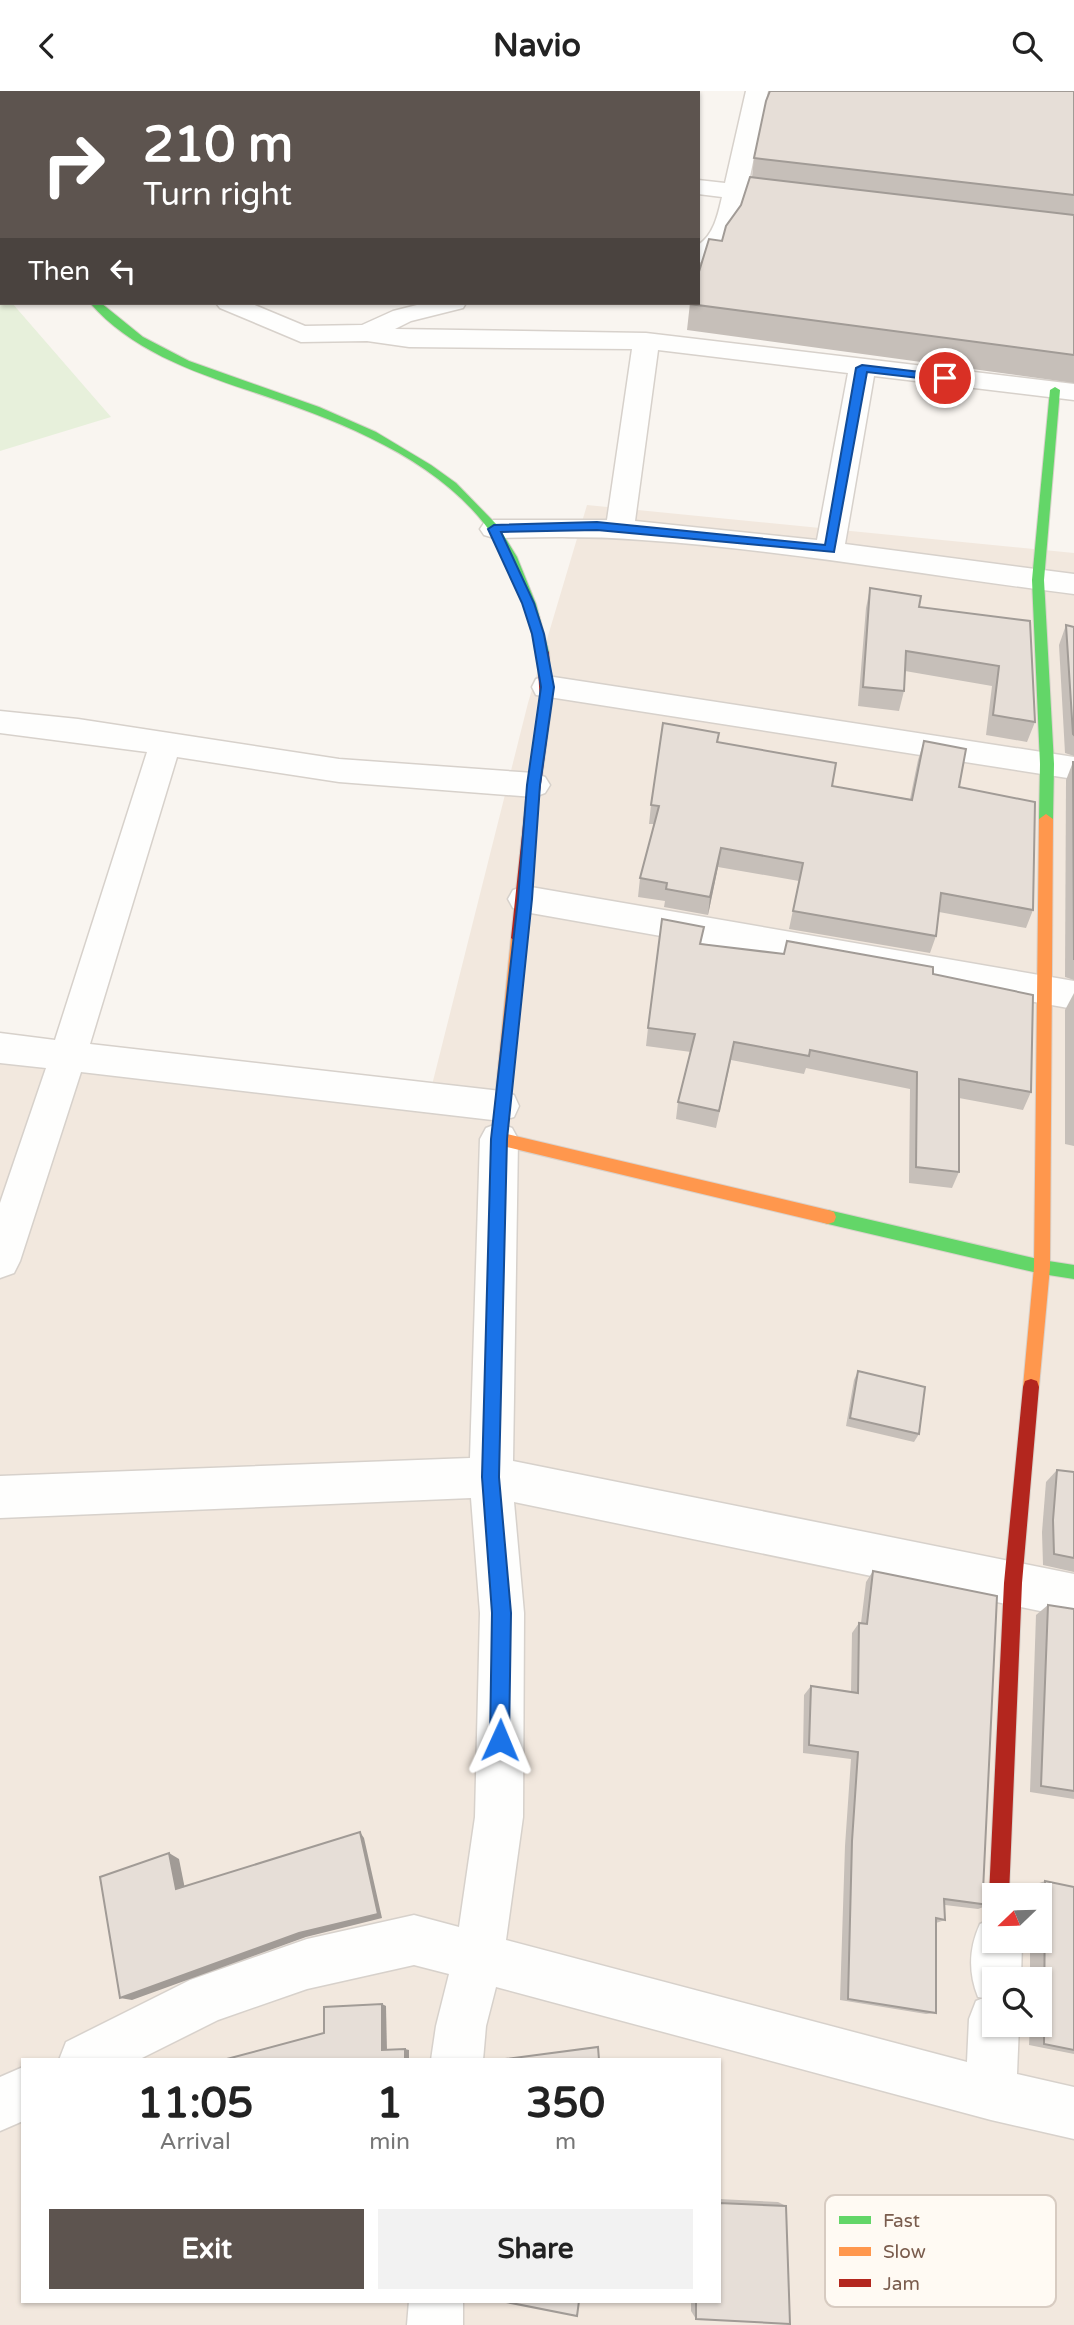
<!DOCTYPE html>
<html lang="en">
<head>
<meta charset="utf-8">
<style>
	:root { --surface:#fff; --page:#f2f2f2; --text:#222; --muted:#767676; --accent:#5d544f }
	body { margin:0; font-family:"Varela Round",sans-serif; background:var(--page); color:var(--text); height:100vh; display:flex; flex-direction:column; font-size:26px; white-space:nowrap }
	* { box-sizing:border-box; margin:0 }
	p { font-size:23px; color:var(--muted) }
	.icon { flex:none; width:38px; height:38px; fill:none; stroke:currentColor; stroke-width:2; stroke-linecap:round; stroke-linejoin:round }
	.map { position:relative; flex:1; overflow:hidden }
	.side { position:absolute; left:21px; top:1967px; width:700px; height:245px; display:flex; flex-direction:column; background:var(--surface); border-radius:0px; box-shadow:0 2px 5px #0004 }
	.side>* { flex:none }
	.banner { position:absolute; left:0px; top:0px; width:700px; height:214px; box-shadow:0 2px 5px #0004; background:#5d544f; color:#fff; overflow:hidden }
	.needle { width:46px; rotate:247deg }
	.tools { position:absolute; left:982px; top:1792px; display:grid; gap:14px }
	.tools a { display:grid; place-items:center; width:70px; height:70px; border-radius:0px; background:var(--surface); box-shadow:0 2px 5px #0004; font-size:35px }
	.pin { position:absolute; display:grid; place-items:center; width:60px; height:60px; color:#fff; margin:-30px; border:4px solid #fff; border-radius:50%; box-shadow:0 2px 7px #0007 }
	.me { position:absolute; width:77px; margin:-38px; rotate:1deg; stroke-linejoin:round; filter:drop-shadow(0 0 5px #0008) }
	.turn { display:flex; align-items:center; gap:24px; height:147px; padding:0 28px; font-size:32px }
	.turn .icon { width:91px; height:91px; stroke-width:2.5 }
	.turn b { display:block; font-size:49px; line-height:60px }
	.then { display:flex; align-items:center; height:66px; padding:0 28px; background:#0003; gap:14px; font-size:26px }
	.eta { display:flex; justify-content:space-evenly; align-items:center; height:119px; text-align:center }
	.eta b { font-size:42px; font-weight:700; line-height:49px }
	.cta { display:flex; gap:14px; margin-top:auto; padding:14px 28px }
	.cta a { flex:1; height:80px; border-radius:0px; background:var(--accent); color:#fff; font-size:28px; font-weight:700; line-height:80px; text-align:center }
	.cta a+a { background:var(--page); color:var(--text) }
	header { display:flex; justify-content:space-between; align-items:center; height:91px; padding:0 28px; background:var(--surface); font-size:32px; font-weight:700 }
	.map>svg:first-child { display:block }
</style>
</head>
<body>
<header><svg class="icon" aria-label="back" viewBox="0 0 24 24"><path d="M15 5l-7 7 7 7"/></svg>Navio<svg class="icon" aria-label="search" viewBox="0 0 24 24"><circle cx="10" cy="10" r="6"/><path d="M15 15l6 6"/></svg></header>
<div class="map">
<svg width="1074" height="2234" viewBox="0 0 1074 2234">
	<rect width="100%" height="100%" fill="#f9f5f0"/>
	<path fill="#f2e8de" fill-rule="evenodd" d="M587,414L1074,462V2234H0V962L430,1002L528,612ZM994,1804H1040V1850H994ZM994,1888H1040V1934H994ZM23,1969H719V2210H23Z"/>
	<polygon fill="#e7f0db" points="0,197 2,212 12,212 111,326 0,360"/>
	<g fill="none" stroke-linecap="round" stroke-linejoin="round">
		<defs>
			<g id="street">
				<path d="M746,0H768L748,95L805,103L809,108L805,113L797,115L745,109C739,137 729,165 698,172V154C714,144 718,123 722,106L698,103V89L725,92Z"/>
				<path d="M216,212H250L305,235L362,234L393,220L425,212H466L463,217L411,230L395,238L646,242L1074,293V309L874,285L845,453L1074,483V503C930,485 787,459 642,449C593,445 544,446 494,447L484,444L480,438L484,432L494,429H607L632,258L409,256L367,250L301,251L220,217ZM658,259L848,282L817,449L635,430Z"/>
				<polygon points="547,585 1074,666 1074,688 536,604 532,596 536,588"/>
				<polygon points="0,620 78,628 339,668 534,682 545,686 550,694 545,702 534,706 339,691 177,666 90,953 501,1000 514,1004 519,1015 514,1026 501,1030 81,981 20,1170 14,1182 0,1187 0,1112 46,977 0,972 0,942 55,949 147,661 0,642"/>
				<polygon points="525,795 1074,890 1074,918 525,821 513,817 508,808 513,799"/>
				<path d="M499,1032L512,1037L518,1048L513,1370L1074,1483V1527L514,1411L524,1522L523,1726L506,1849L967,1971L969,1928L976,1910L983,1907L978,1906C968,1881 969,1857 980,1833L994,1827V1850H1022L1021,1888H994V1934H1019L1017,1983L1074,1996V2048L991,2029L496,1896L486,1935L483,1969H431L436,1935L449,1883L414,1874L307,1898L218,1929L138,1969H59L66,1951L190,1889L307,1848L414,1824L459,1836L475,1726L480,1522L471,1407L0,1427V1385L470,1367L480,1048L486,1037Z"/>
				<polygon points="23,1976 23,2030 0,2040 0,1986"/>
				<polygon points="409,2210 463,2210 463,2234 407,2234"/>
			</g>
			<g id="fast">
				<path d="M90,212H101L143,246L189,270L319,316L376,341L431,374L456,392L498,435L517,466L536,513L549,561L547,564L543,565L537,561C527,524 517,484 497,451C446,368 334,328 247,299C190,280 130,258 90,212Z"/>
				<polygon points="1055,296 1060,299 1044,489 1054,673 1053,728 1046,733 1039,728 1040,673 1032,489 1050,299"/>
				<polygon points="828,1119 1042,1169 1074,1174 1074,1188 1042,1183 828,1133 822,1131 820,1126 822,1121"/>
			</g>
			<g id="slow">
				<polygon points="1046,723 1053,728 1050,1176 1039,1296 1037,1302 1031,1304 1025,1302 1023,1296 1034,1176 1039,728"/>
				<polygon points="518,842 525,847 507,1043 828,1119 834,1121 836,1126 834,1131 828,1133 494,1053 491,1048 511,847"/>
			</g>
			<g id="jam">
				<polygon points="137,0 146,0 136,2"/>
				<polygon points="543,557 549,561 552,612 538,715 525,847 518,852 511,847 525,715 540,612 537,561"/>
				<polygon points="1031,1288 1037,1290 1039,1296 1022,1492 1009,1804 994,1804 994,1812 989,1804 1004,1492 1023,1296 1025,1290"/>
			</g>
		</defs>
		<use href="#street" stroke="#d7d1cb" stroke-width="3"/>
		<use href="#fast" stroke="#d9d2cb" stroke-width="2"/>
		<use href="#slow" stroke="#d9d2cb" stroke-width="2"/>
		<use href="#jam" stroke="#d9d2cb" stroke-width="2"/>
		<use href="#street" fill="#fefefd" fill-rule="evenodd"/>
		<use href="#fast" fill="#63d668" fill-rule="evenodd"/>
		<use href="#slow" fill="#ff974d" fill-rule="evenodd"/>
		<use href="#jam" fill="#b3261e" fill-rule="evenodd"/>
	</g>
	<g fill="#c6bfb9">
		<polygon points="199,0 582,0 581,2 198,2"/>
		<polygon points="1074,0 1074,292 687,239 690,212 741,114 752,86 754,67"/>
		<polygon points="870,497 919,516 1030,530 1035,631 1027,651 986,644 992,595 905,580 904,600 899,620 858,615 866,517"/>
		<polygon points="1066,534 1074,536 1074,665 1065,662 1059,554"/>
		<polygon points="924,650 959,696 1033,819 1026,837 939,821 936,845 930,862 789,838 799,790 718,776 708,824 664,816 665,810 638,806 640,787 654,733 649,733 651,714 718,651 832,695 910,708 918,669"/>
		<polygon points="1073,671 1074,671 1074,889 1065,886 1066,689"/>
		<polygon points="701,853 933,883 1031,1001 1023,1019 959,1007 959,1081 952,1097 909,1092 910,998 806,977 804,983 731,969 716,1037 676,1028 678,1011 691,961 646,955 648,937"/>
		<polygon points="1074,902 1074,1055 1065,1053 1065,919"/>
		<polygon points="858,1280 919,1343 914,1351 846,1335 854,1289"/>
		<polygon points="1057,1379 1074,1381 1074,1481 1043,1474 1042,1441 1046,1391"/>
		<polygon points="873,1480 989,1814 978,1818 945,1814 945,1829 936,1832 936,1922 926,1923 840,1909 845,1755 851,1668 803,1662 804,1604 811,1595 851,1601 852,1542 859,1532 861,1532 866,1491"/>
		<polygon points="1048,1514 1074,1518 1074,1708 1030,1701 1036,1524"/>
		<polygon points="1045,1790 1074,1796 1074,1963 1029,1954 1030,1934 1040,1934 1040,1888 1030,1888 1030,1850 1040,1850 1040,1804 1031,1804 1031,1795"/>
		<polygon points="719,2108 778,2111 786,2115 790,2233 696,2228 691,2220 691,2210 719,2210"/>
	</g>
	<g fill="#a19b96">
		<polygon points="571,0 582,0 581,2 571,2"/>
		<polygon points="721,757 718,776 708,824 710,806"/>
		<polygon points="360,1741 364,1747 382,1827 306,1846 132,1909 120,1907"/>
		<polygon points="169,1762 179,1768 186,1803 176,1798"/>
		<polygon points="382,1913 386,1915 387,1960 382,1959"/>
		<polygon points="405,1958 409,1959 409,1969 405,1969"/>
	</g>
	<g fill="#e6ded7" stroke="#a19b96" stroke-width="2">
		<polygon points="199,0 390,0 390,2 198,2"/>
		<polygon points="419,0 571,0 571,2 437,2"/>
		<polygon points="770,0 1074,0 1074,104 754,67 766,10"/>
		<polygon points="750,86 1074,124 1074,264 690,213 690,212 698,212 698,184 709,148 722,150 726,135 741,114"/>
		<polygon points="870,497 921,505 919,516 1030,530 1035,631 993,624 999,575 906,560 904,600 863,596"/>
		<polygon points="1066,534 1074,536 1074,644 1073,643"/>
		<polygon points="663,632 719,642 717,651 836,672 832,695 912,709 924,650 966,658 959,696 1035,711 1033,819 941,802 936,845 793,820 803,772 721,757 710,806 666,798 667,792 640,787 659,715 651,714"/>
		<polygon points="1073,671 1074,671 1074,869 1074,868"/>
		<polygon points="662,828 704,836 700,853 784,863 787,850 933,876 933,883 1033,904 1031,1001 959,988 959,1081 916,1076 917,981 810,959 809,965 734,951 719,1020 678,1011 695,943 648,937"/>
		<polygon points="858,1280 925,1296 919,1343 850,1327"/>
		<polygon points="1057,1379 1074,1381 1074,1467 1054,1463 1053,1429"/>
		<polygon points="873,1480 997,1505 983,1800 989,1814 944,1808 945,1829 936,1827 936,1922 848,1908 852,1750 858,1661 809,1654 811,1595 858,1602 859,1532 867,1533"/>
		<polygon points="1048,1514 1074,1518 1074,1700 1041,1695"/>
		<polygon points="360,1741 378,1823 299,1842 120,1907 100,1786 169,1762 176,1798"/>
		<polygon points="1045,1790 1074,1796 1074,1959 1044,1953"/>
		<polygon points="382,1913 382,1959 405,1958 405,1969 223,1969 324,1942 324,1916"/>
		<polygon points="598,1956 599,1969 506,1969 506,1968"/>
		<polygon points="719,2112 786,2115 790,2233 696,2228 696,2210 719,2210"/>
		<polygon points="501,2210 579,2210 577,2225"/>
	</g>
	<polygon fill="#1a73e8" stroke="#114b97" stroke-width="2" points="862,274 945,284 950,287 945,290 867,281 834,461 597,439 501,441 534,512 544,543 554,596 540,694 532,808 507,1048 499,1386 511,1522 509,1649 507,1656 500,1659 493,1656 490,1649 492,1522 482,1386 491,1048 518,808 527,694 541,596 532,543 522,512 488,438 494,434 597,431 825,454 856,277"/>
	<rect x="825" y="2104" width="231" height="112" rx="10" fill="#fffaf3" stroke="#d7cbc1" stroke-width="2"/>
	<rect x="839" y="2125" width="32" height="8" fill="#63d668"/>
	<rect x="839" y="2156" width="32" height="9" fill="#ff974d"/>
	<rect x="839" y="2188" width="32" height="8" fill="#b3261e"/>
	<g font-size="19" fill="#7a5c4d">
		<text x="883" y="2136">Fast</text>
		<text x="883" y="2167">Slow</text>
		<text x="883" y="2199">Jam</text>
	</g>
</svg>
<div class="tools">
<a><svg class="needle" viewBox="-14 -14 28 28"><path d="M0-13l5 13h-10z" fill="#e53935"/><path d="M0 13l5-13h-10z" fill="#767676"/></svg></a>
<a><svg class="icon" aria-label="search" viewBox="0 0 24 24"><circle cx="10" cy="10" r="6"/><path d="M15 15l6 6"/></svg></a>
</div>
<div class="pin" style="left:945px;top:287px;background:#d93025"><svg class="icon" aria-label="arrive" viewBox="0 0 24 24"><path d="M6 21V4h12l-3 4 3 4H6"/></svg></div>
<svg class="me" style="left:500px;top:1649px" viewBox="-20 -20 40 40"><path d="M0-17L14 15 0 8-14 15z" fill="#1a73e8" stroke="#fff" stroke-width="4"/></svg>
<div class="banner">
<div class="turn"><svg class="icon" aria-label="right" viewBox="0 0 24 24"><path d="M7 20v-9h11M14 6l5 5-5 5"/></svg><div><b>210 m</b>Turn right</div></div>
<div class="then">Then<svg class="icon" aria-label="left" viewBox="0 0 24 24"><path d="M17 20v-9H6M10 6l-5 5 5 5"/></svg></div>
</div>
<section class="side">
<div class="eta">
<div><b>11:05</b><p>Arrival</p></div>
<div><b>1</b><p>min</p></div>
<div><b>350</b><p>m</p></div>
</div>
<div class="cta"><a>Exit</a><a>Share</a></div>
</section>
</div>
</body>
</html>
